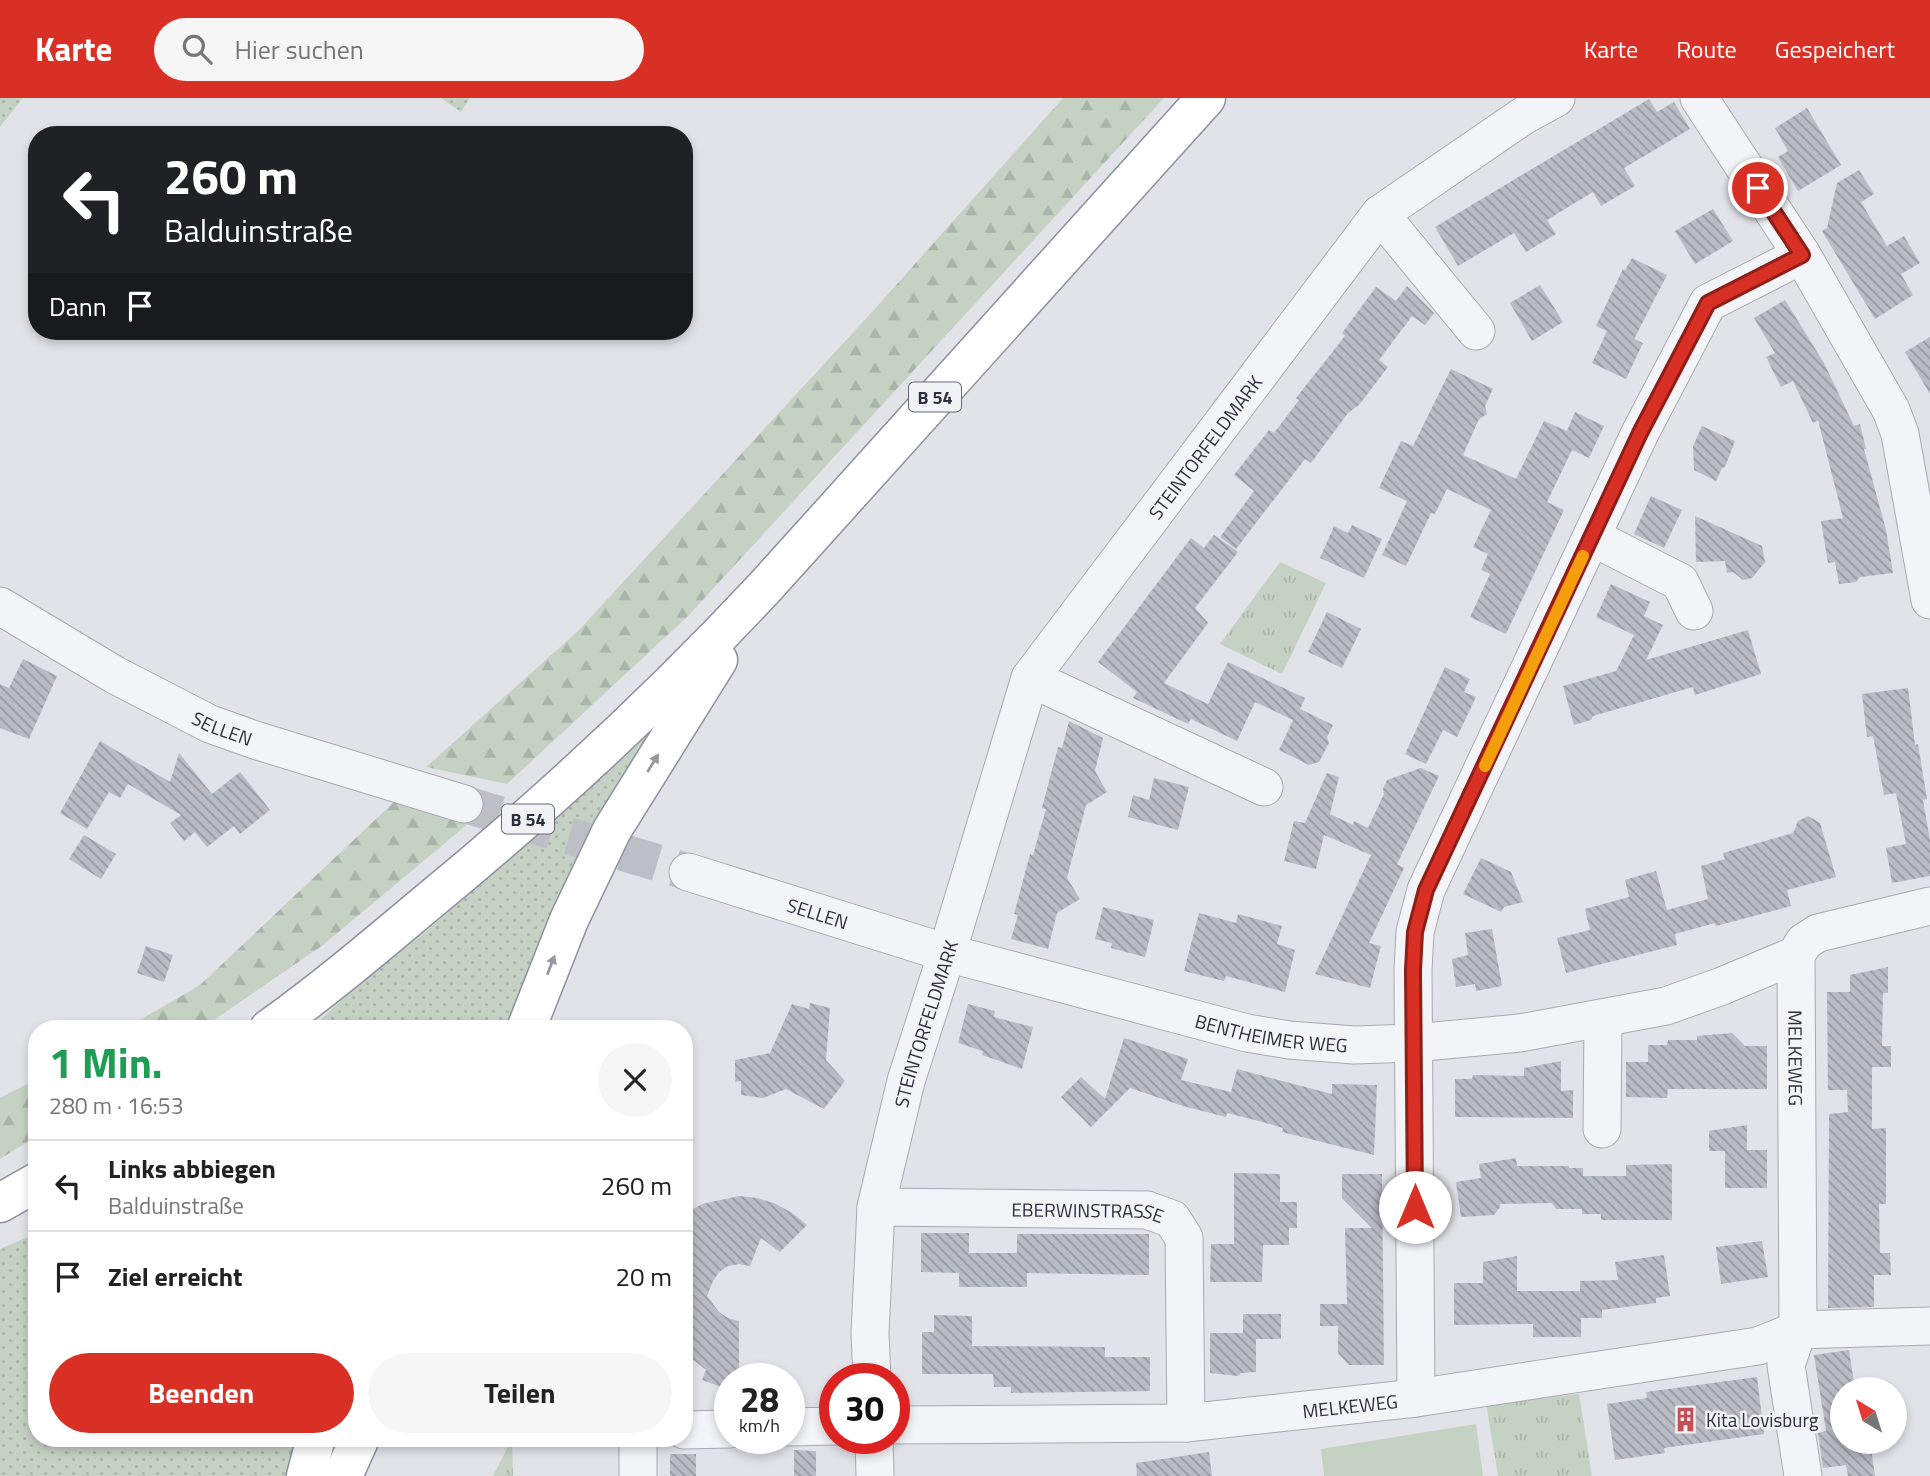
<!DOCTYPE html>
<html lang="de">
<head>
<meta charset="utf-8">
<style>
	:root { --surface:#fff; --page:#f6f6f6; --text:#222; --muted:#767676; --line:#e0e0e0; --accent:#d93025 }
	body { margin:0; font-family:"Titillium Web",sans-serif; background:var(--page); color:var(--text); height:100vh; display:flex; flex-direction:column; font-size:26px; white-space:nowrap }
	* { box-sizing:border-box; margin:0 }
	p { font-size:23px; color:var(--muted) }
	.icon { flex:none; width:38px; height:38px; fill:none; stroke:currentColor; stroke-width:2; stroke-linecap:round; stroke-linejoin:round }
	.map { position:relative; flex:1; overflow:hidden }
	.details { position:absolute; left:28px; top:922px; width:665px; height:427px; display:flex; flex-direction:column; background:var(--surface); border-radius:28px; box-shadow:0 4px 10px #0003 }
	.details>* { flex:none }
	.guide { position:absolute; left:28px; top:28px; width:665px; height:214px; border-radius:28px; box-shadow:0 4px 10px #0003; background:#202124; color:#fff; overflow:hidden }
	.needle { width:46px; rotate:322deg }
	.tools { position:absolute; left:1830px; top:1279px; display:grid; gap:14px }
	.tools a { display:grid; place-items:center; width:77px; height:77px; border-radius:50%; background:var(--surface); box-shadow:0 4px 10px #0003; font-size:35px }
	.speed { position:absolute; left:714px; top:1265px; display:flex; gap:14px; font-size:35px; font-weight:700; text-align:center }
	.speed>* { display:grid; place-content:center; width:91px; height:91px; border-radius:50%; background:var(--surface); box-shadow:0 4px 10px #0003; line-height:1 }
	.speed small { font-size:18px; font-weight:400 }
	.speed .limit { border:10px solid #d22; background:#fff; color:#111 }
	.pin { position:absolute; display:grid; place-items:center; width:60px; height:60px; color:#fff; margin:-30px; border:4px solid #fff; border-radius:50%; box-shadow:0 2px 7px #0007 }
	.me { position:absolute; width:77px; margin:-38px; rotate:0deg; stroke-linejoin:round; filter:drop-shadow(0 0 5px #0008) }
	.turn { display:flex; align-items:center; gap:24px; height:147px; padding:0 21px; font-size:32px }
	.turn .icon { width:91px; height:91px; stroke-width:2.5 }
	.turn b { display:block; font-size:49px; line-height:60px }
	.then { display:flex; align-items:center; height:66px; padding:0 21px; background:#0003; gap:14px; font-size:26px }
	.round { display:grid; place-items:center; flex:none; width:74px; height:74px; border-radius:37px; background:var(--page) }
	.overview { display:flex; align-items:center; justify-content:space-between; height:119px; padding:0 21px }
	h1 { font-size:42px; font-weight:700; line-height:52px; color:#1e9e55 }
	.primary-button { display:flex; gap:14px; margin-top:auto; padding:14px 21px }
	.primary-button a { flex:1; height:80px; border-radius:42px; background:var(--accent); color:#fff; font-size:28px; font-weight:700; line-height:80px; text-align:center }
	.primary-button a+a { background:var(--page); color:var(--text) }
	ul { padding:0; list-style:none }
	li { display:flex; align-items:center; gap:21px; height:91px; padding:0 21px; border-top:2px solid var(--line) }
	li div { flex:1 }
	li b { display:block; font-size:26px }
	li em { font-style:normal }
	header { display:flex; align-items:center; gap:42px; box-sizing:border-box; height:98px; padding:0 35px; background:var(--accent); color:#fff }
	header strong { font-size:33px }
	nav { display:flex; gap:38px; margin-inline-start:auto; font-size:24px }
	.search { width:490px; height:63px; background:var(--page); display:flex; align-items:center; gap:18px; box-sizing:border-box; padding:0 24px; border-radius:38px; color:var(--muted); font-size:26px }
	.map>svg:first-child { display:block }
</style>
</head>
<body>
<header>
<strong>Karte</strong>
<div class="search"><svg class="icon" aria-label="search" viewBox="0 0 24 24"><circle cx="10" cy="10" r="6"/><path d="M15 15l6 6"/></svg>Hier suchen</div>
<nav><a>Karte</a><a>Route</a><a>Gespeichert</a></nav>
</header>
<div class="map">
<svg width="1930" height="1378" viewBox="0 0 1930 1378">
	<defs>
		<pattern id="grass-dots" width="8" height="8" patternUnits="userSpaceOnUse" patternTransform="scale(1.75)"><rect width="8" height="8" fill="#c5d2c3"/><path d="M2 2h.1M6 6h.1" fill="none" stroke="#a9b5a9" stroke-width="1.8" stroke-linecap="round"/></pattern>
		<pattern id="forest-firs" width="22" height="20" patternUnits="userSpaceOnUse" patternTransform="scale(1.75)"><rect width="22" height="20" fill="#c5d2c3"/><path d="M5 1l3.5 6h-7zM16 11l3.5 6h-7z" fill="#a9b5a9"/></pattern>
		<pattern id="park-tufts" width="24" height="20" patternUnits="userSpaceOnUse" patternTransform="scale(1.75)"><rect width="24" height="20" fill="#c5d2c3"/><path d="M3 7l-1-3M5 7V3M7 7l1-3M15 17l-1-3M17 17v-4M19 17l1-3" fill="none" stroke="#a9b5a9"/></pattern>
		<pattern id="building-back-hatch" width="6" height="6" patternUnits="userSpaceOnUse" patternTransform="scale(1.75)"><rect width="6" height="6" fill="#b9bcc5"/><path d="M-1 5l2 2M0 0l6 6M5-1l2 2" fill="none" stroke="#9799a1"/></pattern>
	</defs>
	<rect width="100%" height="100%" fill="#e1e3e9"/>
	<g fill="url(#grass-dots)">
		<polygon points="0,0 23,0 0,29"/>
		<polygon points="441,0 470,0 461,14"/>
		<path d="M658,624L513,931H312C350,890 395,860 437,824C512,758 585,692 658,624Z"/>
		<polygon points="37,1135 37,1340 301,1341 291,1378 0,1378 0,1151"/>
	</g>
	<g fill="url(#forest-firs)">
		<polygon points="1063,0 1164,0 688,518 507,686 426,669 578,533 872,214"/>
		<polygon points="395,703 469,725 323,847 201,931 124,931 200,887"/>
		<polygon points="37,981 37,1038 0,1061 0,1000"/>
	</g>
	<g fill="url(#park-tufts)">
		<polygon points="1280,464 1326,485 1282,576 1220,546"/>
		<polygon points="1579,1296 1592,1378 1498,1378 1486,1305"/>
		<polygon points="512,1341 513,1378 493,1378"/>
	</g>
	<polygon fill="#c5d2c3" points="1476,1326 1483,1378 1324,1378 1321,1351"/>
	<g fill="url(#building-back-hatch)">
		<polygon points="1649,1 1657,14 1674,4 1690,31 1624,70 1635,88 1601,108 1593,94 1547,122 1556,136 1526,154 1514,135 1458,168 1435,129"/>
		<polygon points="1807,10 1841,67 1798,93 1778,59 1788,53 1775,30"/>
		<polygon points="1859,72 1874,96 1861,104 1887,148 1904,138 1920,165 1901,176 1913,197 1875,221 1822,133 1827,130 1837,85"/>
		<polygon points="1713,111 1733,143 1695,166 1675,133"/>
		<polygon points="1632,160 1667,177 1634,241 1643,245 1626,281 1592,265 1607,233 1596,228 1623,171 1625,172"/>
		<polygon points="1540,187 1563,224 1532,243 1510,205"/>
		<polygon points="1407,188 1434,215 1425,227 1412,218 1379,262 1388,269 1359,307 1348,315 1311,365 1305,361 1236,451 1220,439 1254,393 1234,377 1269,332 1274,335 1299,302 1296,300 1345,238 1342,235 1376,189 1396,203"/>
		<polygon points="1785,202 1824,265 1854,328 1860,326 1866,351 1864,351 1886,432 1893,475 1860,479 1856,484 1839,486 1835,464 1828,465 1821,423 1843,420 1818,322 1813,325 1793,283 1781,289 1766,259 1775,255 1754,220"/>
		<polygon points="1930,239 1930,296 1905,254"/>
		<polygon points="1451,271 1493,291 1485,308 1487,316 1479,321 1463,357 1516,381 1544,323 1567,333 1575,314 1604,328 1589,360 1572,352 1547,404 1564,412 1506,536 1470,519 1490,476 1481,472 1488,456 1473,449 1491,412 1447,391 1435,416 1431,415 1406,468 1382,457 1407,403 1379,390 1401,343 1413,348"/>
		<polygon points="1702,328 1735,343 1725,369 1722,370 1716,383 1694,372 1693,348"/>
		<polygon points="1651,398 1682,412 1664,450 1634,436"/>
		<polygon points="1695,418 1762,448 1765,464 1752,480 1743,482 1733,474 1727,475 1725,463 1696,464"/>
		<polygon points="1352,427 1382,441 1364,480 1320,460 1334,428 1348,435"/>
		<polygon points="1214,437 1238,454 1195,510 1208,525 1164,585 1208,606 1228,564 1305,600 1300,611 1333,627 1327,639 1329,645 1319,664 1309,667 1279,652 1293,622 1255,604 1237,643 1191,621 1188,626 1133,600 1137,594 1098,564 1191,440 1204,450"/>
		<polygon points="1611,486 1650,504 1644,518 1663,527 1646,562 1748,532 1761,576 1695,597 1693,589 1593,618 1591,622 1574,627 1563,588 1616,573 1634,537 1596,519"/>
		<polygon points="1327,514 1361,531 1342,570 1308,554"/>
		<polygon points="23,561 57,578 29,641 0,630 0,586 9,590"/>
		<polygon points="1445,569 1470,581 1464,594 1476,599 1457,639 1443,632 1426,666 1405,656"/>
		<polygon points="1908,590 1915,647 1918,646 1927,701 1923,702 1930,742 1930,778 1892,785 1886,750 1906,746 1896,695 1884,697 1873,638 1867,639 1862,596"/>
		<polygon points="1069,623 1103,640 1095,673 1107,694 1086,707 1067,780 1080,801 1057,815 1048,851 1011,841 1018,817 1014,816 1030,756 1033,757 1046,711 1042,710 1058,649 1062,650"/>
		<polygon points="100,643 170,684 179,655 212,696 240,674 270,712 240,736 234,728 207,749 195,734 184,743 170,725 181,717 128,686 120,700 109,694 87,731 60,715"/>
		<polygon points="1421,670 1439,678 1397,766 1404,770 1369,845 1381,848 1370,890 1315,876 1371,757 1324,737 1316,771 1284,763 1294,723 1305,725 1327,675 1339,679 1330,716 1353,727 1354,723 1368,730 1384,696 1383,691 1387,682"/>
		<polygon points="1154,680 1189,689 1178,732 1128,719 1133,697 1149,702"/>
		<polygon points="1808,718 1820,725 1836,779 1787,792 1791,808 1716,828 1715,825 1675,836 1677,847 1566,875 1557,840 1590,832 1585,811 1629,799 1625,782 1656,773 1667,812 1708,801 1701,768 1725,761 1723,755 1793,735 1798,723"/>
		<polygon points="84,737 116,756 101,781 69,761"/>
		<polygon points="1481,760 1511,774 1523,804 1504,809 1501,814 1463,796"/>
		<polygon points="1103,809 1154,822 1145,859 1111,850 1112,845 1095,841"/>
		<polygon points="1199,815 1236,825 1238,816 1282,828 1277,846 1295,852 1285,894 1226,878 1224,883 1184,873"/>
		<polygon points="1492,831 1502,888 1476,893 1475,886 1456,889 1452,861 1468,857 1465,835"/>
		<polygon points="146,848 173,857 164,884 137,875"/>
		<polygon points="1888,869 1888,895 1883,895 1882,948 1891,948 1891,969 1872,969 1872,1031 1886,1030 1886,1106 1879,1106 1880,1155 1890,1155 1891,1177 1874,1177 1874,1209 1828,1210 1829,1016 1848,1014 1847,992 1828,992 1827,894 1850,894 1850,877"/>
		<polygon points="810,905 830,910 826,962 845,983 824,1011 786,991 763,1000 741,997 741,983 735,984 735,962 770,955 792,906 809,911"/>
		<polygon points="968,906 995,913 994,919 1033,929 1022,971 982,957 983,953 958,945"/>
		<polygon points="1732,935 1745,948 1767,948 1767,991 1668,991 1667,1000 1626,999 1626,964 1648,964 1648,947 1667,947 1668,942 1697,942 1697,938"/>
		<polygon points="1124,940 1188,961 1181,982 1231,994 1237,971 1332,996 1332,986 1377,987 1374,1057 1282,1034 1283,1030 1255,1022 1227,1015 1226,1019 1183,1008 1130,990 1091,1029 1061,999 1081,979 1105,1001"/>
		<polygon points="1561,963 1561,993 1573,992 1573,1020 1455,1019 1455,981 1472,981 1473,977 1524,978 1524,970"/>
		<polygon points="1747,1027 1747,1052 1767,1052 1767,1090 1725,1090 1725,1053 1709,1053 1709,1033"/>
		<polygon points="1516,1060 1517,1068 1569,1068 1569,1070 1583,1070 1583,1078 1626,1078 1626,1067 1672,1066 1672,1122 1601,1122 1601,1116 1582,1116 1582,1111 1556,1111 1552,1105 1500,1106 1500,1109 1494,1117 1461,1119 1456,1084 1481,1080 1479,1066"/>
		<polygon points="1234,1075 1280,1076 1280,1104 1297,1104 1297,1130 1289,1130 1289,1147 1263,1147 1262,1184 1210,1184 1211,1146 1234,1146"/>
		<polygon points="1342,1076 1382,1076 1384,1267 1349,1267 1338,1255 1338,1228 1320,1228 1320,1206 1347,1206 1345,1130 1372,1130 1342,1100"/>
		<polygon points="739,1098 757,1100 776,1106 792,1115 807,1127 780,1154 761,1140 750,1168 739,1166 728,1168 719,1174 713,1183 707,1198 719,1214 728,1220 739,1223 739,1281 730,1281 730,1292 702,1282 706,1272 684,1254 684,1134 693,1127 686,1115 702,1106"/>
		<polygon points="921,1135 969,1135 969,1155 1017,1155 1017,1136 1149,1136 1149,1177 1027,1175 1027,1189 959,1189 959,1175 921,1174"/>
		<polygon points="1762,1143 1768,1179 1721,1186 1716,1149"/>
		<polygon points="1664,1157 1670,1198 1656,1200 1656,1205 1602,1212 1602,1220 1581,1220 1581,1239 1533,1239 1533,1226 1454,1227 1454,1185 1483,1185 1483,1164 1517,1158 1517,1193 1580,1193 1580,1183 1618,1182 1615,1164"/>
		<polygon points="1243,1216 1281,1216 1281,1241 1256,1241 1256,1274 1241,1275 1238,1278 1210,1275 1210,1235 1243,1235"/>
		<polygon points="934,1217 972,1218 972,1248 1105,1249 1105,1259 1150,1259 1150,1293 1011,1295 1011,1289 994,1289 993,1276 922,1276 922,1234 934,1234"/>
		<polygon points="1849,1252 1855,1292 1843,1292 1843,1344 1870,1344 1875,1378 1848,1378 1846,1367 1823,1370 1818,1335 1826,1333 1814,1257"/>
		<polygon points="1757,1279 1764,1336 1664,1350 1665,1355 1615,1362 1607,1306 1647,1300 1646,1294"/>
		<polygon points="794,1352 816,1353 816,1378 794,1378"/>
		<polygon points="1209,1354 1212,1378 1137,1378 1136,1365"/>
		<rect x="670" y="1356" width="26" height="22"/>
	</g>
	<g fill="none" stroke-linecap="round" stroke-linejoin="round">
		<polyline stroke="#bdbfc7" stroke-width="37" stroke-dasharray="37 18" stroke-linecap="butt" points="464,706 688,774"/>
		<defs>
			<g id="minor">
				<polyline points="1699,0 1802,157 1891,312 1900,336 1930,502"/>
				<polyline points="1380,116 1476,233"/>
				<polyline points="1592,439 1680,484 1694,513"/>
				<path id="s1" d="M0,508L115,577L210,626L258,643L464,706"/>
				<polyline points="1030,580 1264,689"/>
				<path id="s2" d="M688,774L947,855L1247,935L1289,942L1354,947L1414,945L1520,935L1666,908L1722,888L1796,857L1804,844L1818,835L1930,808"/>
				<path id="s3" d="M1796,857L1798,1232L1786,1267L1803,1378"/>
				<polyline points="1602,1031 1603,921"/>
				<path id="s4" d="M876,1109L1147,1112L1172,1121L1184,1140L1186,1325"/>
				<path id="s5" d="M872,1281L870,1235L876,1109L906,983L947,855L1030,580L1380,116L1523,18L1556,0"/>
				<polyline points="1416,1300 1413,872 1415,834 1426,792 1640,335 1708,205 1802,157"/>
				<path id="s6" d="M894,1327L1186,1325L1416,1300L1758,1248L1798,1232L1930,1228"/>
				<polyline points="789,1329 835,1328"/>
				<polyline points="684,1332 730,1331"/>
				<polyline points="874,1340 875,1378"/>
				<polyline points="638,1378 638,1340"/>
			</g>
			<g id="highway">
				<path d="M269,931C322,893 372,851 422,809C544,709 659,603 766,488L1206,0"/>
				<polyline points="526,931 569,822 612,732 718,562"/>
				<polyline points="0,1105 37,1084"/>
				<polyline points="306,1378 316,1340"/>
				<polyline points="343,1378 360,1340"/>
			</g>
		</defs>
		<use href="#minor" stroke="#a7aab3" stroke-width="39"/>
		<use href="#highway" stroke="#89909e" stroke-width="41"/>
		<use href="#minor" stroke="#f3f4f7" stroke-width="37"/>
		<use href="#highway" stroke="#fff" stroke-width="38"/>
	</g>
	<defs><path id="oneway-solid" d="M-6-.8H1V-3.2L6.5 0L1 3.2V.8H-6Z" transform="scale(1.75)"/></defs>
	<g fill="#95989f">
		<use href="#oneway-solid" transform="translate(653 665) rotate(-58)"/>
		<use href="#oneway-solid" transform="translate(551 867) rotate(-69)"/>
	</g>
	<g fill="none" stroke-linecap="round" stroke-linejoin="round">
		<defs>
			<polyline id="route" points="1415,1109 1413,872 1415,834 1426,792 1640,335 1708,205 1802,157 1758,90"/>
		</defs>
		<use href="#route" stroke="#8d1f18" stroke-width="18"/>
		<use href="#route" stroke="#d93025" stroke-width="12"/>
		<polyline stroke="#f59e0b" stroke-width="12" points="1485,668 1583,458"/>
	</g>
	<defs>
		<symbol id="building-bare" viewBox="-9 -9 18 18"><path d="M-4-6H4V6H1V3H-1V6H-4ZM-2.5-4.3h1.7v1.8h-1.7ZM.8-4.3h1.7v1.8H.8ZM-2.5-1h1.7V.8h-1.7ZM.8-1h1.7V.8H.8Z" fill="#c45056" stroke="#f0f2f6" stroke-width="2.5" paint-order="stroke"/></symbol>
	</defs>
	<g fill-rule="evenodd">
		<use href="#building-bare" x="1668" y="1304" width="35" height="35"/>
	</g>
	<g text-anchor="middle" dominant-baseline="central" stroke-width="5" stroke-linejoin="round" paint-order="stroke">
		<g fill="#f0f2f6" stroke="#666a76" stroke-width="2">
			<rect x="909" y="284.5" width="52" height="29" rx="5"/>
			<rect x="502" y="706.5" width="52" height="29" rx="5"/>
		</g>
		<g font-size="18" font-weight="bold" fill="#2b303f">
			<text x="935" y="299">B 54</text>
			<text x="528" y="721">B 54</text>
		</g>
		<g font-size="19" fill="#2b303f" stroke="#f0f2f6">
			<text stroke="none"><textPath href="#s5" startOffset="1013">STEINTORFELDMARK</textPath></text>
			<text stroke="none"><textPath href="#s1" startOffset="254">SELLEN</textPath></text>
			<text stroke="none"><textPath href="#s2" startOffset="136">SELLEN</textPath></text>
			<text stroke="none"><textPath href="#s5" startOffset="362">STEINTORFELDMARK</textPath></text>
			<text stroke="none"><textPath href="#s2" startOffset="606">BENTHEIMER WEG</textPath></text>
			<text stroke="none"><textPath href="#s3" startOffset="103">MELKEWEG</textPath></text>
			<text stroke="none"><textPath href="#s4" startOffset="212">EBERWINSTRASSE</textPath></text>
			<text stroke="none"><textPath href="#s6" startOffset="457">MELKEWEG</textPath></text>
		</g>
		<g font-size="19" fill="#2b303f" stroke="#f0f2f6" text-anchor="start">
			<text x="1706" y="1321">Kita Lovisburg</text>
		</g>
	</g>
</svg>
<div class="tools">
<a><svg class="needle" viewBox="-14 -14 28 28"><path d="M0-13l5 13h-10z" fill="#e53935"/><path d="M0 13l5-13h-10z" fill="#767676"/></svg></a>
</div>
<div class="speed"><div>28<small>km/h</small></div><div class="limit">30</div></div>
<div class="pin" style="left:1758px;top:90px;background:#d93025"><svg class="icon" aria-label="arrive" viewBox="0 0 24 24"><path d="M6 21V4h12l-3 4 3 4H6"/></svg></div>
<svg class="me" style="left:1415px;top:1109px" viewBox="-20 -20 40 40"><circle r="19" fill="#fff"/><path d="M0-13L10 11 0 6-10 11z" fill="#d93025"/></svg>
<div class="guide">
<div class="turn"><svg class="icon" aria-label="left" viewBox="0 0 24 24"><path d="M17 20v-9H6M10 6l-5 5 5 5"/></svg><div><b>260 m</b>Balduinstraße</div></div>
<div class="then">Dann<svg class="icon" aria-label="arrive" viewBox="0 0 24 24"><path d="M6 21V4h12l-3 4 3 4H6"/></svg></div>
</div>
<section class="details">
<div class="overview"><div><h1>1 Min.</h1><p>280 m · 16:53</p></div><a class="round"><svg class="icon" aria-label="close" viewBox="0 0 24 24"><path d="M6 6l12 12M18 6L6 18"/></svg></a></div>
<ul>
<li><svg class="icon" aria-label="left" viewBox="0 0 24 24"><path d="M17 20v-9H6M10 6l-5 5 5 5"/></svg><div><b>Links abbiegen</b><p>Balduinstraße</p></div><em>260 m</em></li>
<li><svg class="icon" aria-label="arrive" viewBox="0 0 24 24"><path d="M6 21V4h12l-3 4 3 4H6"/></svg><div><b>Ziel erreicht</b></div><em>20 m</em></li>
</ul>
<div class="primary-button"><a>Beenden</a><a>Teilen</a></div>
</section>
</div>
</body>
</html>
